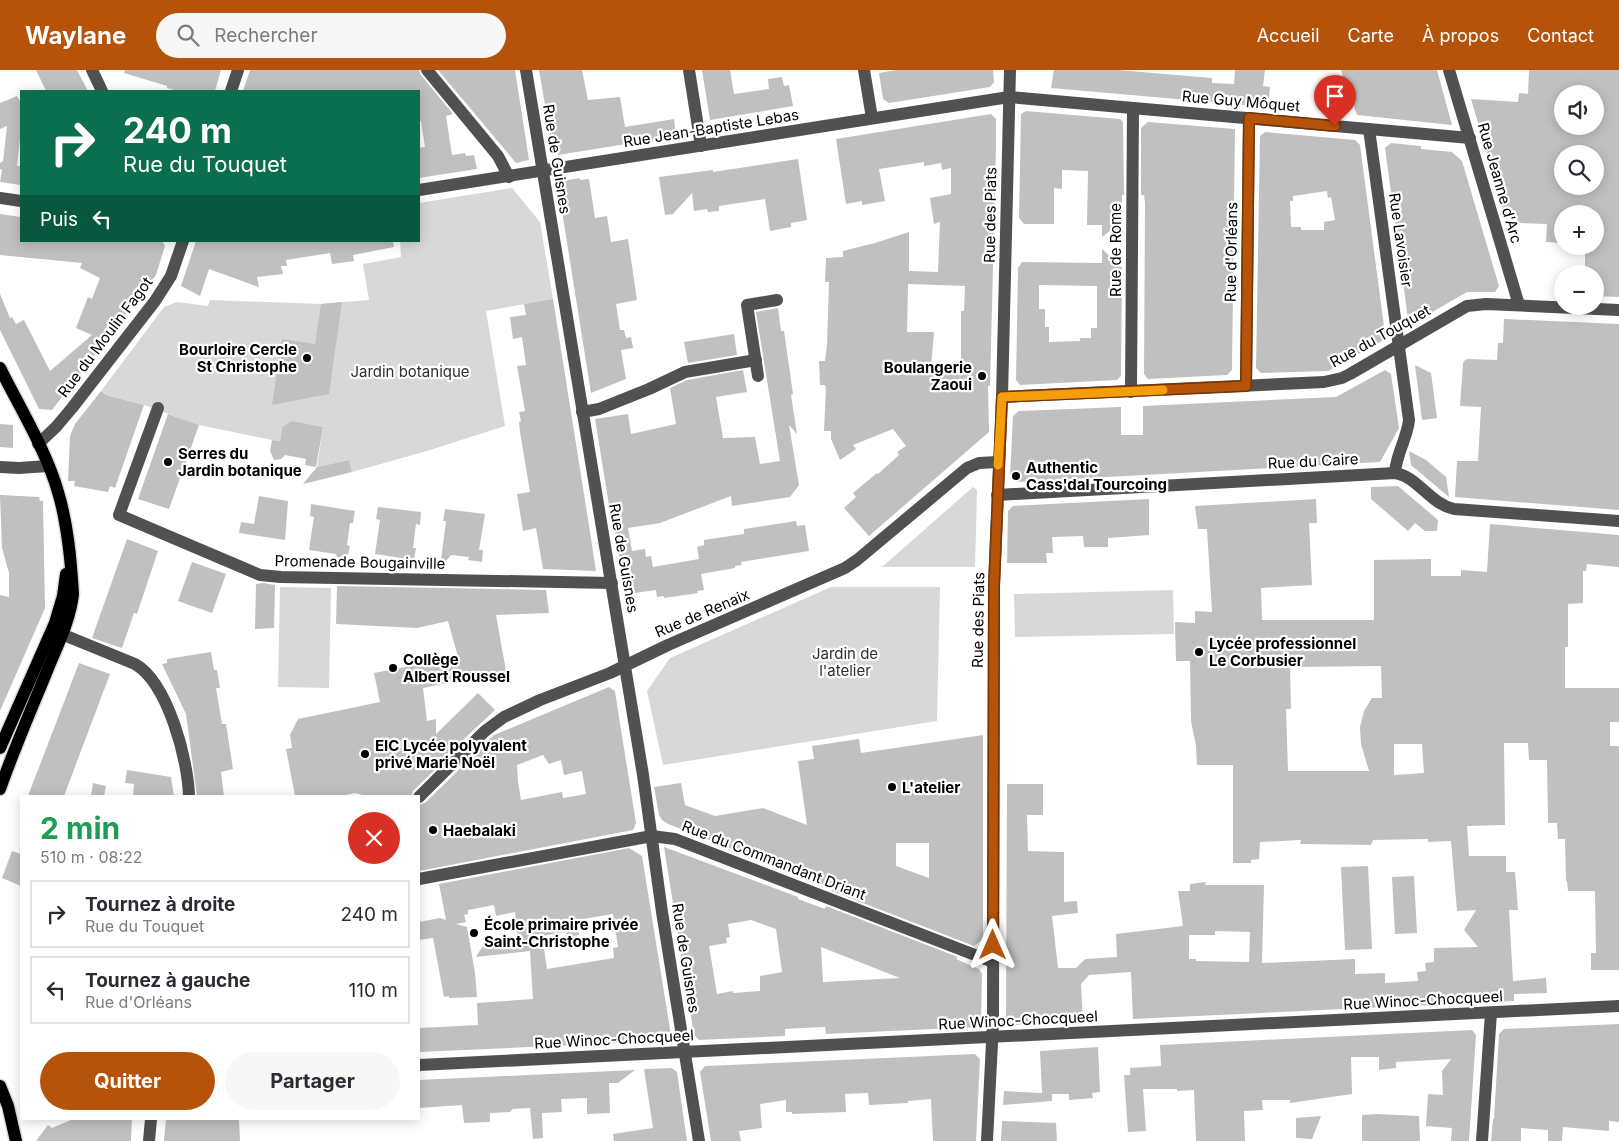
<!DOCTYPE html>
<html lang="fr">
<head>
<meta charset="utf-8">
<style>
	:root { --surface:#fff; --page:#f7f7f7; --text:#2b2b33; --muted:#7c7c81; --line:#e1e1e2; --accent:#b45309 }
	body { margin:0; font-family:Inter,sans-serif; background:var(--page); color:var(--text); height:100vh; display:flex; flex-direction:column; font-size:19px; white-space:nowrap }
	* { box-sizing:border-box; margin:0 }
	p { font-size:16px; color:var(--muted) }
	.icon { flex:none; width:28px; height:28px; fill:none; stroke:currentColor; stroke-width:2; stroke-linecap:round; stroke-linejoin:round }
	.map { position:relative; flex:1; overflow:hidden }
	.drawer { position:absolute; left:20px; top:725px; width:400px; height:325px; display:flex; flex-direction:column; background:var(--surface); border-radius:0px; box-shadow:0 2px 12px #0003 }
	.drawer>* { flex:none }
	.banner { position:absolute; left:20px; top:20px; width:400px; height:152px; border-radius:0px; box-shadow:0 2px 12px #0003; background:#0b6e4f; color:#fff; overflow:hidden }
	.buttons { position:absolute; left:1554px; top:15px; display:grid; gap:10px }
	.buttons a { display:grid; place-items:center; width:50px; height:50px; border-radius:50%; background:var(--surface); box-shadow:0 2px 12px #0003; font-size:25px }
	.pin { position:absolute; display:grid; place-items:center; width:42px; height:42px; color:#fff; margin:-51px -21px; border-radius:50% 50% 50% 0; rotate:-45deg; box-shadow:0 0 5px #0007 }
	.pin .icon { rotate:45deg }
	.me { position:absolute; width:55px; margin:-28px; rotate:0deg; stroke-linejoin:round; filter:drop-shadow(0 0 4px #0008) }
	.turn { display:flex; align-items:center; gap:18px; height:105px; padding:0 20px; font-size:22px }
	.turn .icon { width:65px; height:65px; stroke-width:2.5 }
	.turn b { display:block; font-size:35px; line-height:42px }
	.then { display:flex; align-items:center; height:48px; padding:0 20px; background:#0003; gap:10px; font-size:19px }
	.round { display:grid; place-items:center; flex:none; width:52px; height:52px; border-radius:26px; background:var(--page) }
	.overview { display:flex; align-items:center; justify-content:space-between; height:85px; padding:0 20px }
	h1 { font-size:30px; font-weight:700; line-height:38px; color:#1e9e55 }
	.button { display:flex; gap:10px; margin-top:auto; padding:10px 20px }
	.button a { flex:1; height:58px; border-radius:30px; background:var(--accent); color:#fff; font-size:20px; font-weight:700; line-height:58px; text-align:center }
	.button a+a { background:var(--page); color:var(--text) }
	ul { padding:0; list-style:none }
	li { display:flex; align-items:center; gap:15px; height:68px; margin:0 10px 8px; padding:0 10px; border:2px solid var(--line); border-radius:0px }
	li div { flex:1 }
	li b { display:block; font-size:19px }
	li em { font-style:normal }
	header { display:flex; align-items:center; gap:30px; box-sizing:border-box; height:70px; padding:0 25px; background:var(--accent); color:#fff }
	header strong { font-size:24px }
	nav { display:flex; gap:28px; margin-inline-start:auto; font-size:18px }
	.search { width:350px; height:45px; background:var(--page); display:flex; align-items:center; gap:12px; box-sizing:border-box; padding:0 18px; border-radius:28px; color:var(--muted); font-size:19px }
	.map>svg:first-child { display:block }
</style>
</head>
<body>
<header>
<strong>Waylane</strong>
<div class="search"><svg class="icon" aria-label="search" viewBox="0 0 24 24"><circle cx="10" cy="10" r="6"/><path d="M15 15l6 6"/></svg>Rechercher</div>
<nav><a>Accueil</a><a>Carte</a><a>À propos</a><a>Contact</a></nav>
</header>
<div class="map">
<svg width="1619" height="1071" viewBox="0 0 1619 1071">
	<rect width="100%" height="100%" fill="#fff"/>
	<g fill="#d8d8d8">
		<polygon points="512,118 540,152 553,229 486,241 505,356 427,381 352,402 349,390 317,397 323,357 294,352 282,357 280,371 272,370 199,355 144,335 106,325 101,321 164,237 177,232 208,236 210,230 321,234 369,230 363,194 401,187 400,171 419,171 419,133"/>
		<polygon points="973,417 977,420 975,497 882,497"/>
		<polygon points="280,517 331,518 329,618 278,617"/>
		<polygon points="831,517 940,517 937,651 663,695 647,621 670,588"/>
		<polygon points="1173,520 1174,564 1015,567 1014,524"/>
	</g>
	<g fill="#c0c0c0" fill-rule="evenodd">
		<polygon points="36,0 77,0 88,21 46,21"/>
		<polygon points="125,0 221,0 215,21 178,21 167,18 167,16 124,3"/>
		<polygon points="250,0 419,0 421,5 453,44 446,46 452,85 465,83 466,86 474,85 477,99 419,108 419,78 425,77 421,51 419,51 419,21 243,21"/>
		<polygon points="438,0 515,0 529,90 516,93"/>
		<polygon points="539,0 582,0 588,30 620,27 625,57 674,49 676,66 558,85 553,81"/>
		<polygon points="702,0 730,0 734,24 769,19 768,9 782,7 784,16 789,15 793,36 710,50"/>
		<polygon points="896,0 993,0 994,12 990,17 889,33 883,29 879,3"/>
		<polygon points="1054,0 1118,0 1212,8 1212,13 1234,14 1235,0 1265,0 1263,16 1270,17 1268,37 1051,18"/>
		<polygon points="1341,0 1437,0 1452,55 1357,45"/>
		<path d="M1529,0H1619V227L1595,226V204H1585V176H1595V144H1562V173L1546,172L1547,154L1517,153L1513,149L1506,148L1471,29L1518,32L1519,23L1528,24ZM1562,24H1595V56H1562ZM1562,84H1595V116H1562Z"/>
		<polygon points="17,26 21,33 21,59 17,96 21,96 21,115 0,112 2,100 0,99 0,93 3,91 7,56 0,59 0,33"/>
		<polygon points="1026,41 1120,49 1123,52 1124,125 1122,125 1122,151 1102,167 1102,155 1087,155 1088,101 1062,100 1062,119 1054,118 1054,154 1024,154 1019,148 1021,44"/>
		<path d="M991,44L996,49V76L990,316H988L989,362L869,466L844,438L856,427L853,423L877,403L878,404L899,385L897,382L906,376L893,359L853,375L856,379L840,390L831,369V361H824L826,319L825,315H820L819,291H825L827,275L829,212H825L826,188L843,187V181L875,173L909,162V201L938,202L940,152L934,154L930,128L951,124V98L942,100L941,93L924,96V92L879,99L885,131L862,135V131L846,134L836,69ZM908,214L965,216L964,241H961V297L931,296L934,262H907Z"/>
		<polygon points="1148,52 1235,59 1232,300 1227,305 1148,309 1144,304 1145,133 1144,125 1141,125 1141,58"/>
		<path d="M1265,62L1355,70L1360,75L1385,264L1382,271L1328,301L1261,303L1256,298L1260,66ZM1327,121L1328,128L1331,127L1335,150L1324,152V160H1301V157H1291L1290,131H1293V126Z"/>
		<polygon points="1391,73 1421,76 1421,79 1452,82 1462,91 1499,216 1495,222 1467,222 1415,252 1408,249 1385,78"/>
		<polygon points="798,89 807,150 791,153 791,157 770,161 765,129 719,136 719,141 708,142 707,139 694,141 692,123 673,144 665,145 659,107 713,100 713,102"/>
		<polygon points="580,108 580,110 589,109 595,148 607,146 611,172 628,169 637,230 616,234 620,260 624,260 626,268 631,267 633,278 621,280 626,309 591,323 558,116 562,111"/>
		<polygon points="0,144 21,147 21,171 162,171 165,176 156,205 52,340 39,339 0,260 0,224 10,248 12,247 16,254 24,250 50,301 92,265 76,258 88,227 92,229 100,208 80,198 82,193 0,185"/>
		<polygon points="196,171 393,171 394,177 353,185 354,191 332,194 330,183 286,190 287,196 281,196 283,204 257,207 259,217 209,199 200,226 181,216"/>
		<path d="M1102,179L1122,198L1121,306L1117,310L1020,315L1016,310L1018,198L1022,192L1102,193ZM1039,215L1097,216V258H1091V268H1080V271L1049,272V257H1045V239H1039Z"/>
		<polygon points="553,229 590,462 596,501 543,499 536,458 523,461 517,424 530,422 520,362 519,352 521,351 519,342 525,341 517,296 526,295 522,267 513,269 510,247 526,245 524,234"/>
		<polygon points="342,232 329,324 272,335 282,269 315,274 321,234"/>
		<polygon points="778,238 781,261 784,261 793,324 791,325 797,364 789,355 799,415 790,427 732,436 731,426 660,453 628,458 632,481 645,479 646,487 651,486 653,497 699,489 697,477 704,475 704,470 744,464 744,459 796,451 797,456 805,455 809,481 741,492 742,495 735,496 735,498 701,504 704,520 697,521 698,523 664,528 664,526 657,527 656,520 627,524 626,518 624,518 615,460 613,460 595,349 628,344 631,364 676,354 670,318 687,310 743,300 747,322 716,327 723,368 755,367 760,394 780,391 756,242"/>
		<polygon points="1504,249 1619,254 1619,440 1455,427 1457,391 1478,391 1481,337 1460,336 1463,293 1465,290 1468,289 1497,290 1498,273 1503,273"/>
		<polygon points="734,264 737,285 688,293 684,272"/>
		<polygon points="1415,295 1431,303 1437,348 1422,350"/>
		<polygon points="1385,300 1391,304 1399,358 1380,392 1015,412 1010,407 1013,346 1019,341 1121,337 1121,365 1143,365 1143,336 1336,327"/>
		<polygon points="101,321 106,325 144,335 115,418 110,416 108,422 74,416 75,411 68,411 70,366 75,354"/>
		<polygon points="168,344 199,355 169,439 138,429"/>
		<polygon points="292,351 323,357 316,397 305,395 306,389 285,385 281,389 274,390 270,381 272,370 280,371 282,357"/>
		<polygon points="0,354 13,355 13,378 0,377"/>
		<polygon points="1409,381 1426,390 1446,407 1449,427 1411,395"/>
		<polygon points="349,390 352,402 303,414 317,397"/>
		<polygon points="1398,416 1438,450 1437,461 1425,461 1415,453 1408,461 1371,429 1371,417"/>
		<polygon points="0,425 39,427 40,431 43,431 45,538 0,641 0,525 9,527 9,503 2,478"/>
		<polygon points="259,426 288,431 285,470 239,463 241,452 254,454"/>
		<polygon points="1149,429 1149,465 1108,468 1108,477 1084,477 1083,466 1052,467 1053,483 1046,483 1047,493 1007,493 1008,441 1013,436"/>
		<path d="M1316,429L1317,453H1309L1312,515L1261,518L1262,550H1374V490L1431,489V506H1461V500L1487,502L1490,454L1619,465V497L1587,494L1586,501H1583V533L1568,534V577H1565V618H1619V652H1610V676H1619V900H1591V883H1596L1595,821H1568L1567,811H1566L1565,769H1558L1557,753H1548L1547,690H1529L1528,673H1504L1505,755L1467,756L1469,786H1506V802H1515L1518,840H1509L1513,911L1546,908L1547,923L1514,924V931L1133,949L1131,902L1089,905L1081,914L1083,951L1012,955L1006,950L1007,714H1043V745H1027L1028,781L1064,782V832L1077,831L1078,843L1052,846L1058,898H1076L1085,889L1117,887L1116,864L1183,856L1178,821H1190V814L1206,812L1205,815H1264L1262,893L1355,889V904L1385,903V913L1418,911L1417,902L1426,901L1425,893L1434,892V878L1478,877L1464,860L1476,840L1457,841L1451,771L1428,772V769L1373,770L1371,775L1300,774L1301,770L1260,772L1259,789L1251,790V793H1233V695H1197L1196,676L1191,651L1190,591H1176L1175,552L1195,553V541L1212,542L1207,459H1198L1195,436ZM1381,596L1382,628H1372L1364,641L1360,657L1361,674L1369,701H1288L1286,639H1291L1290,597ZM1394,674H1422L1424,703L1394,705ZM1215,861L1250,862L1249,892L1196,891V889H1189V865H1215Z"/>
		<polygon points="311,434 355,441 353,453 350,453 347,475 350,476 347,489 337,487 336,484 309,480 314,447 310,446"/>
		<polygon points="378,437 421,442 420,455 416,454 413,478 416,478 414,490 375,484 380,450 376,449"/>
		<polygon points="445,439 485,444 479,480 483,480 482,492 468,490 469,487 451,485 440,498 446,451 443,451"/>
		<polygon points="127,469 158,481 137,544 134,543 122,578 92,568"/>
		<polygon points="192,492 226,504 212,543 178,531"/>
		<polygon points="263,513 275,515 274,558 255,559 256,514"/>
		<polygon points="337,516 546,520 549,543 496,545 506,601 423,618 427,651 436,649 436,664 478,623 495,640 449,683 454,681 413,721 411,726 367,726 355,723 342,726 295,726 286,679 292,678 290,665 298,649 380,632 374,603 458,587 448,551 417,558 336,554"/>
		<polygon points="211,582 214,600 217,600 220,618 216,618 222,654 226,654 233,699 221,702 224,726 197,726 186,644 162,594 167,593 167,589"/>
		<polygon points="79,593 110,604 64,726 28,726"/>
		<path d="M609,617L615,621L618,641L636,753L633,760L419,801V735L425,733L494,665ZM543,685L549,694L561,690L564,705L582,701L586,724L563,728L562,722L521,730L518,712L517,695Z"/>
		<path d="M983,665V869L974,876L832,821L833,818L668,754L662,750L659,745L654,717L681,713L685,735L715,746L763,738L807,755L798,691L814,689L812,676L859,669L861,683ZM896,773H929V808L896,796Z"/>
		<polygon points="127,700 171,707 174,726 133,726 134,714 125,713"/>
		<polygon points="93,713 106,716 104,726 91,726"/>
		<path d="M664,777L798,827V829L825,839L826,836L958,887L956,889L979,899L982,904L981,952L977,957L826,964L825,957L802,958L785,959V966L699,970L694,965ZM751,850L776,859L782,902L760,906V921L733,923V921L717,924L709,876L727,873L726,868L730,867L728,854ZM821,877L849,888L900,908L823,912Z"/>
		<path d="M629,778L642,786L671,965L666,971L419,982V958L478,955L477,933L533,929L530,881L476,887L487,869L492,866L518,875L515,842L496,846L494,835L468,840V844L464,845L466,852L456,854L467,857L475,903L477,927L449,928V926L444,927L433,868L419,870V852L440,848L446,850L439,814ZM613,844L618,877L613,878L614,888L547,899L542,866L566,862L567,867L579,865L577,850Z"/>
		<polygon points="12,781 21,784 21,816 2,808"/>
		<polygon points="1368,796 1372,879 1345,880 1341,797"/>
		<polygon points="1414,806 1417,863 1395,864 1392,807"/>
		<polygon points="1619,954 1619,1052 1609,1051 1609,1061 1563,1057 1562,1071 1548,1071 1548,1060 1521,1058 1521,1071 1491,1071 1493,1049 1494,1049 1499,964 1504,959"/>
		<polygon points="1472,960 1476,965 1469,1071 1451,1071 1452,1058 1426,1056 1428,1024 1443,1025 1442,1001 1451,989 1396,992 1396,998 1379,1000 1379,987 1351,987 1352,1024 1290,1033 1290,1030 1262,1030 1263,1040 1244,1041 1245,1071 1196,1071 1194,1020 1177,1021 1177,1019 1143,1019 1146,1061 1128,1062 1124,1005 1130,1005 1130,998 1161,996 1160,975"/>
		<polygon points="1098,977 1100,1022 1092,1023 1093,1028 1069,1030 1069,1024 1052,1024 1052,1031 1003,1035 1004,1021 1042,1023 1040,981"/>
		<polygon points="975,984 980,989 976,1071 933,1071 931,1029 908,1031 908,1033 869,1035 868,1023 845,1024 846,1042 792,1044 792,1042 786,1042 786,1030 760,1034 762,1058 739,1061 741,1071 711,1071 700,1002 705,996"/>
		<polygon points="672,998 677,1002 687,1071 614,1071 613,1064 653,1058 644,999"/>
		<polygon points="635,1000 618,1013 609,1013 610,1043 587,1044 587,1028 561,1029 562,1042 542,1043 543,1068 533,1069 530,1038 513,1039 510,1042 490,1043 490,1052 464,1053 462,1035 419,1038 419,1010"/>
		<polygon points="1377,1044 1419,1046 1420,1071 1362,1071 1362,1045"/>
		<polygon points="1321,1046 1312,1069 1296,1068 1296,1048"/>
		<polygon points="73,1049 132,1049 131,1071 36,1071 48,1055 52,1058"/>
		<polygon points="166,1049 239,1049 240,1071 164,1071"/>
		<polygon points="1002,1051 1056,1053 1057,1071 1001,1071"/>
	</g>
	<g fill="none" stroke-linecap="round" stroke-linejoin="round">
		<defs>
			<g id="major">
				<path d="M0,298C19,336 47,382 58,422C68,455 71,491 73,524C70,551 57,576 47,601C31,640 14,679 0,719"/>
				<polyline points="0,678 55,553 63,526 66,504"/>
				<polyline points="0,1016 8,1036 16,1071"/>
			</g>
		</defs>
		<use href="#major" stroke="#dbdbdb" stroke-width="15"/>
		<g stroke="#515151" stroke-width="12">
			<polyline points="92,0 102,21"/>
			<polyline points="427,0 498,86 509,107"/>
			<polyline points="526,0 643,705 662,842 699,1071"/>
			<polyline points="689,0 701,76"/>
			<polyline points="864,0 872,48"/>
			<polyline points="1449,0 1519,235"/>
			<polyline points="231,21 238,0"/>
			<path d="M1369,59L1409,350C1407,369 1396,384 1395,403"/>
			<polyline points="419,120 1009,27 1470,68"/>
			<polyline points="0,128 21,131"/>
			<polyline points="758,306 747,235 777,230"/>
			<polyline points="1246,316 1249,49"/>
			<polyline points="1131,322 1133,38"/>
			<polyline points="1002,327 1324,312 1342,308 1350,304 1467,236 1486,234 1619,240"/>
			<polyline points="158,338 119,445 260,505 281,507 612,513"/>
			<polyline points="582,342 599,339 649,319 685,302 756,290"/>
			<polyline points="38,374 56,357 72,338 155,231 171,206 183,171"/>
			<polyline points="0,397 19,398 48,396"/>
			<path d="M997,425L1395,403C1417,406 1430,434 1454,439L1619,451"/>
			<path d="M54,561L135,594C168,613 188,690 189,726"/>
			<polyline points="419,727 485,661 504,647 540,630 610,603 668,575 845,498 857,490 967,398 979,393 998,392"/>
			<polyline points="419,809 652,766 675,769 993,892"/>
			<polyline points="419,995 1619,936"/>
			<polyline points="149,1071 151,1049"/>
			<polyline points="987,1071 993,953 994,516 1002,327 1010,0"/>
			<polyline points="1482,1071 1491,943"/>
		</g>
		<use href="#major" stroke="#000" stroke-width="12"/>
	</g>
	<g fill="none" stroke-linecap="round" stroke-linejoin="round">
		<defs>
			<polyline id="route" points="993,875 994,516 1002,327 1246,316 1249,48 1335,56"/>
		</defs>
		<use href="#route" stroke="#753606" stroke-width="12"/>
		<use href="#route" stroke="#b45309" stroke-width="9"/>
		<polyline stroke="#f59e0b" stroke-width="9" points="998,395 1002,327 1163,320"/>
	</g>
	<g fill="#000" stroke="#fff" stroke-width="2">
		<circle cx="307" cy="288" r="5"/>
		<circle cx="982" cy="306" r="5"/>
		<circle cx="168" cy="392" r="5"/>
		<circle cx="1016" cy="406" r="5"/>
		<circle cx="1199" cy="582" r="5"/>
		<circle cx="393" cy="598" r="5"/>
		<circle cx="365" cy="684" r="5"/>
		<circle cx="892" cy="717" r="5"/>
		<circle cx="433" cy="760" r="5"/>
		<circle cx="474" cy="863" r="5"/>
	</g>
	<g text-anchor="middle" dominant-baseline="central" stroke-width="4.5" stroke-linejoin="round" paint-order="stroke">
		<g font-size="15" fill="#000" stroke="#fff">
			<text transform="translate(1241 31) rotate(5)">Rue Guy Môquet</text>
			<text transform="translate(711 58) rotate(-9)">Rue Jean-Baptiste Lebas</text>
			<text transform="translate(557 89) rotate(81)">Rue de Guisnes</text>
			<text transform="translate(1500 113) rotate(74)">Rue Jeanne d'Arc</text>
			<text transform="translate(990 145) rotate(-89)">Rue des Piats</text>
			<text transform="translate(1401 170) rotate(82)">Rue Lavoisier</text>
			<text transform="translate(1115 180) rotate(-90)">Rue de Rome</text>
			<text transform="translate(1231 182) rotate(-89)">Rue d'Orléans</text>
			<text transform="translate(1380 266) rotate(-29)">Rue du Touquet</text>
			<text transform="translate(105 267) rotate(-53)">Rue du Moulin Fagot</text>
			<text transform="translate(1313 391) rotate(-3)">Rue du Caire</text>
			<text transform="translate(624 488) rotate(80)">Rue de Guisnes</text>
			<text transform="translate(360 492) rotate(1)">Promenade Bougainville</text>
			<text transform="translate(702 543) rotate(-23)">Rue de Renaix</text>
			<text transform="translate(978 550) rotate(-89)">Rue des Piats</text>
			<text transform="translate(774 790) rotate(21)">Rue du Commandant Driant</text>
			<text transform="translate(686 888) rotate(81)">Rue de Guisnes</text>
			<text transform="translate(1423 930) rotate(-3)">Rue Winoc-Chocqueel</text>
			<text transform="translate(1018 950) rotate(-3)">Rue Winoc-Chocqueel</text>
			<text transform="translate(614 969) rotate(-3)">Rue Winoc-Chocqueel</text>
		</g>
		<g font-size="15" font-weight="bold" fill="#000" stroke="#fff" text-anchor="start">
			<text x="297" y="279" text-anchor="end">Bourloire Cercle<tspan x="297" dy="17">St Christophe</tspan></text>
			<text x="972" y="297" text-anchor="end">Boulangerie<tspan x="972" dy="17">Zaoui</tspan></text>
			<text x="178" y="383">Serres du<tspan x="178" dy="17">Jardin botanique</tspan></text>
			<text x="1026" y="397">Authentic<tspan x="1026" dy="17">Cass'dal Tourcoing</tspan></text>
			<text x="1209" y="573">Lycée professionnel<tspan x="1209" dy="17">Le Corbusier</tspan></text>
			<text x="403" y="589">Collège<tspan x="403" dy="17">Albert Roussel</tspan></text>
			<text x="375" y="675">EIC Lycée polyvalent<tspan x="375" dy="17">privé Marie Noël</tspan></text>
			<text x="902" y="717">L'atelier</text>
			<text x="443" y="760">Haebalaki</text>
			<text x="484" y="854">École primaire privée<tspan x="484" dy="17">Saint-Christophe</tspan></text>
		</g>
		<g font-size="15" fill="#2f2f2f" stroke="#fff">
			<text x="410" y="301">Jardin botanique</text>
			<text x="845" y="583">Jardin de<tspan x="845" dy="17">l'atelier</tspan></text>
		</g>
	</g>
</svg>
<div class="buttons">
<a><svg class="icon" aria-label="sound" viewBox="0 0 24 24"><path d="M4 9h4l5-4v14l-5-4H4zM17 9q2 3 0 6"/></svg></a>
<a><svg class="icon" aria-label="search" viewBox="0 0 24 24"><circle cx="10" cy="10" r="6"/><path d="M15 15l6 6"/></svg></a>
<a>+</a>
<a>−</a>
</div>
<div class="pin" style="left:1335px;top:56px;background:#d93025"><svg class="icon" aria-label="arrive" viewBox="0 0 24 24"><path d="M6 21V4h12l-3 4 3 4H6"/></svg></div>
<svg class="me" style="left:993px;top:875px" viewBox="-20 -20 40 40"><path d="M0-17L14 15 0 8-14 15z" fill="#b45309" stroke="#fff" stroke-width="4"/></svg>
<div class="banner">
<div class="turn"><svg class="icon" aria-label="right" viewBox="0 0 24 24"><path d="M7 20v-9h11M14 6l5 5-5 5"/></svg><div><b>240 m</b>Rue du Touquet</div></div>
<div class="then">Puis<svg class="icon" aria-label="left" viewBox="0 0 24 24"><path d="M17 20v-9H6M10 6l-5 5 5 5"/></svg></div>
</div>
<section class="drawer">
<div class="overview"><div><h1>2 min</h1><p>510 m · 08:22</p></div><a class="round" style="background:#d93025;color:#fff"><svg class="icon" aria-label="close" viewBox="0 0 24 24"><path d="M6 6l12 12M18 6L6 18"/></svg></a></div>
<ul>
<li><svg class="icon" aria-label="right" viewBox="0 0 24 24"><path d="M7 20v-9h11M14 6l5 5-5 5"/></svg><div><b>Tournez à droite</b><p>Rue du Touquet</p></div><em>240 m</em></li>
<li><svg class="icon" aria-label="left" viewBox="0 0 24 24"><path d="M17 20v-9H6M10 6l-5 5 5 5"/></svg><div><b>Tournez à gauche</b><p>Rue d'Orléans</p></div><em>110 m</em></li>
</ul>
<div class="button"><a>Quitter</a><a>Partager</a></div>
</section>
</div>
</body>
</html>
